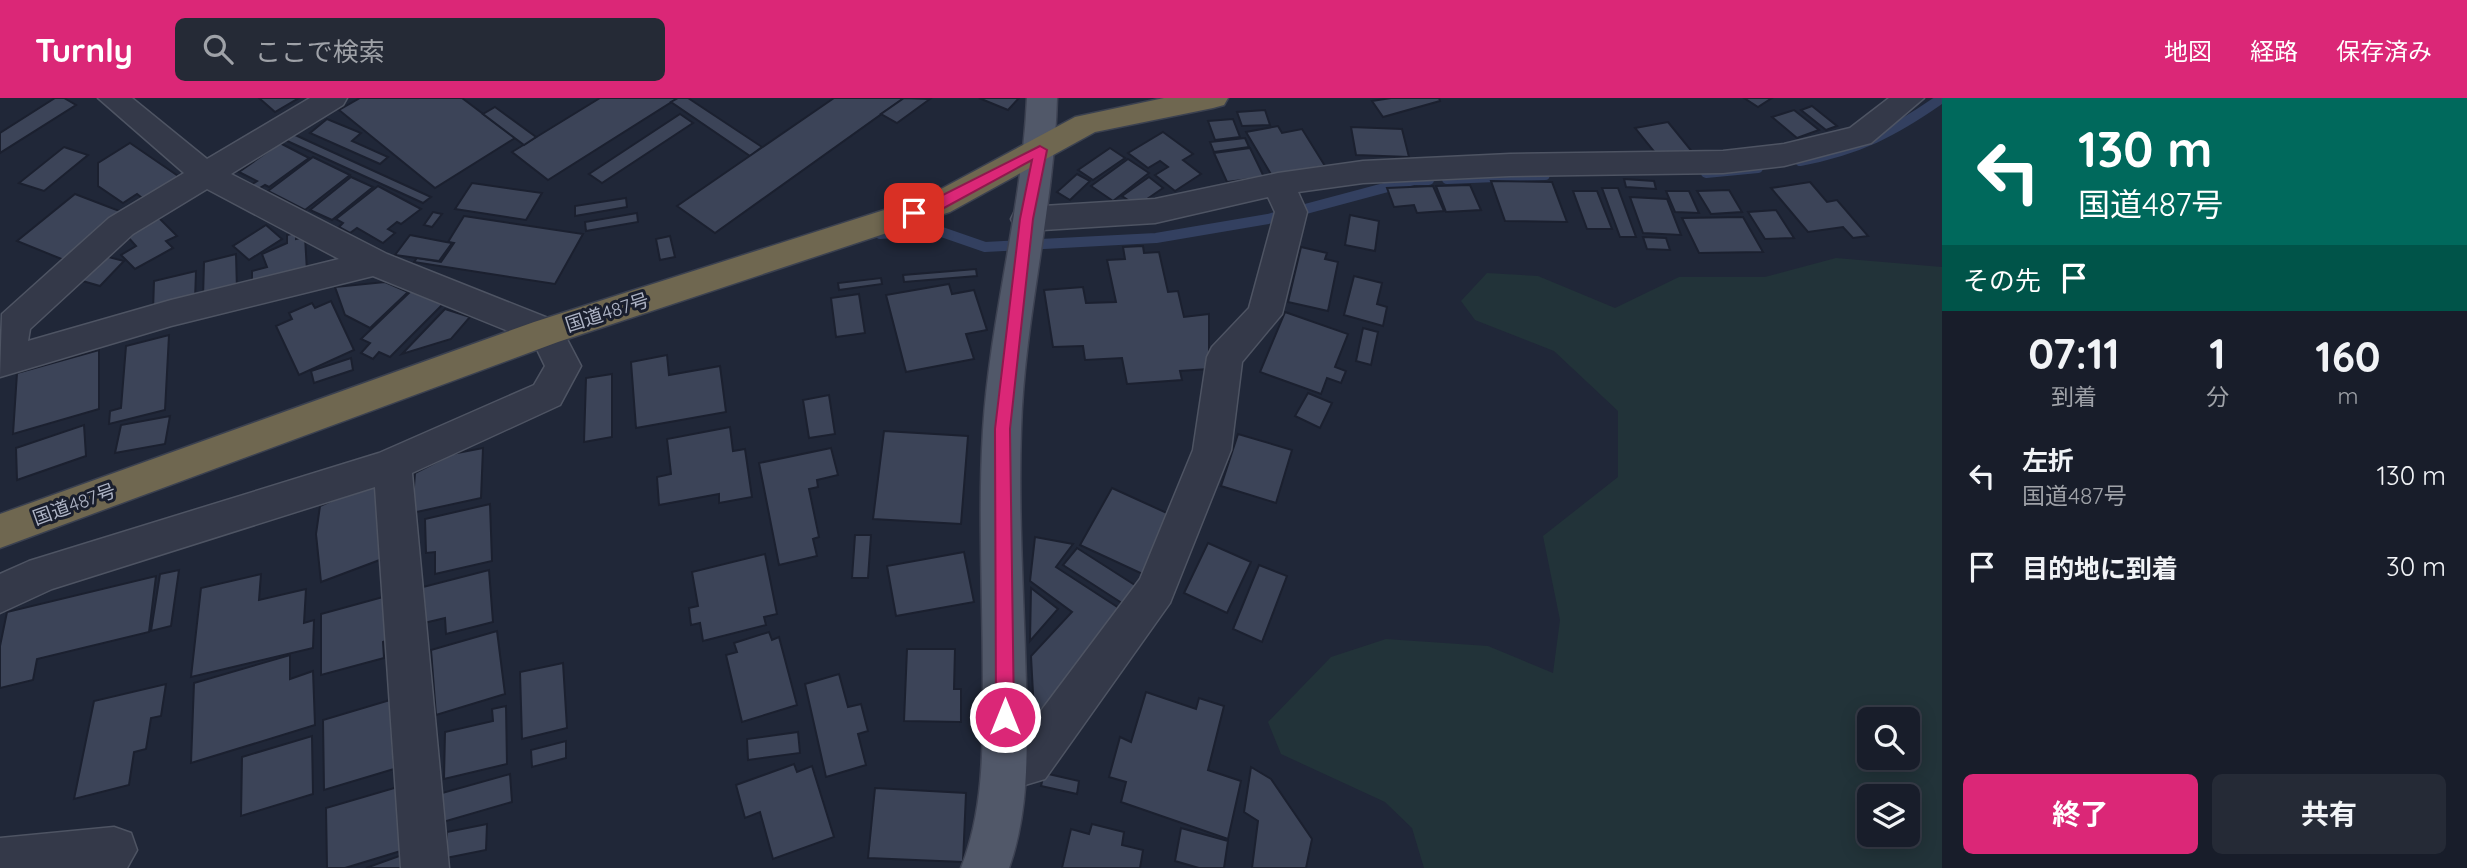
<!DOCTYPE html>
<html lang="ja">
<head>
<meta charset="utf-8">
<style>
	:root { --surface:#181d2a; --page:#252a36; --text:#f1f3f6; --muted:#9fa2a8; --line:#363b47; --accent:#db2777 }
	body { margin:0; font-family:Quicksand,"Noto Sans JP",sans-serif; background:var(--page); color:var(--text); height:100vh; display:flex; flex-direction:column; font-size:26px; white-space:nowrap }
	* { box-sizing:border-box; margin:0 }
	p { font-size:23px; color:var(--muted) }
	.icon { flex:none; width:38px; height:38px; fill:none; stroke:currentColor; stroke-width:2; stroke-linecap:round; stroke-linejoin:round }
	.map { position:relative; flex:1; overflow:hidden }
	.drawer { display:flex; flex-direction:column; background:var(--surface); width:525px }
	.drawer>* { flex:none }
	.top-card { background:#00695c; color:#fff; overflow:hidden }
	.tools { position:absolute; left:1857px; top:609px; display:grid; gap:14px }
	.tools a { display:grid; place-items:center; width:63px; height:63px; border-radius:10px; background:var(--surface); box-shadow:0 4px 18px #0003,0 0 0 2px var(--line); font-size:35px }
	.pin { position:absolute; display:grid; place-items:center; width:60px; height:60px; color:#fff; margin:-30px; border-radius:14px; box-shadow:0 4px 10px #0006 }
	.me { position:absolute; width:77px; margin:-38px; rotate:0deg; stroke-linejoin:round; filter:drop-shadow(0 0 5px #0008) }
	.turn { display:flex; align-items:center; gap:24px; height:147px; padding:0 21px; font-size:32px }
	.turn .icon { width:91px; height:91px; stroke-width:2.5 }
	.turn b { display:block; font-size:49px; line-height:60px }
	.then { display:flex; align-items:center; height:66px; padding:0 21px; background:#0003; gap:14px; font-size:26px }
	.eta { display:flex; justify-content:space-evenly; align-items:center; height:119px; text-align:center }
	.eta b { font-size:42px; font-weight:700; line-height:49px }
	.button { display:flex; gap:14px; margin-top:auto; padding:14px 21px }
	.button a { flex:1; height:80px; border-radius:10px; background:var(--accent); color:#fff; font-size:28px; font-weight:700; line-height:80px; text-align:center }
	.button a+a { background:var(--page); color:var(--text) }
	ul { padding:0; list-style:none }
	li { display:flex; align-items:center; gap:21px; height:91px; padding:0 21px }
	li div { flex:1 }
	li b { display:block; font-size:26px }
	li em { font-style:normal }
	header { display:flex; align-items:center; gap:42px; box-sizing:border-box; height:98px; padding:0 35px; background:var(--accent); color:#fff }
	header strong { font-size:33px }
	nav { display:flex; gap:38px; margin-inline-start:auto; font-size:24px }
	.search { width:490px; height:63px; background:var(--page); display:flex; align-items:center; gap:18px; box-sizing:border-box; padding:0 24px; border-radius:10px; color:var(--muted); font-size:26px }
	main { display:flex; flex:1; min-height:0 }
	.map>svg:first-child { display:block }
</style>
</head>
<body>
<header>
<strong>Turnly</strong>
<div class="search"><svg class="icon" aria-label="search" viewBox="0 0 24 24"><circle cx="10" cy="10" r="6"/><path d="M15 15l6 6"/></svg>ここで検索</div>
<nav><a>地図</a><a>経路</a><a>保存済み</a></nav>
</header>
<main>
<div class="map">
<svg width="1942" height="770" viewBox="0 0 1942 770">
	<rect width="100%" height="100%" fill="#202738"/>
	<path fill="#223339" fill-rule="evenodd" d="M1836,160L1942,169V770H1424L1412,730L1385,704L1281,656L1268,624L1331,559L1386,541L1488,548L1553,575L1560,522L1543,438L1618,379V313L1554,253L1475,222L1461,203L1487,175L1538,178L1615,210L1679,179H1765ZM1869,621H1908V660H1869ZM1869,698H1908V737H1869Z"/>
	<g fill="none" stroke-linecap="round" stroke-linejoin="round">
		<g stroke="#334060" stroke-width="10">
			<path d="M1800,63C1858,52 1894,34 1942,0"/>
			<polyline points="1706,75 1758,70"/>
			<polyline points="1447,81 1545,77"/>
			<polyline points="880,136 936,132 985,149 1156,140 1268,121 1414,82 1429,82"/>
		</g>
	</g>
	<g fill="#3c4458" stroke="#1b202f" stroke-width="2">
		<polygon points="55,0 64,0 76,7 0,55 0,35"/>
		<polygon points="259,0 299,0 275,14"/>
		<polygon points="360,0 462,0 515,40 435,90 339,12"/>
		<polygon points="600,0 678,0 548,82 512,54"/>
		<polygon points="678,0 688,0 762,49 750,58 671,4"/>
		<polygon points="834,0 904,0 715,135 677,108"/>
		<polygon points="904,0 930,1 897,25 881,16"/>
		<polygon points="979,0 1019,0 1008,12"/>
		<polygon points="1391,0 1439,0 1440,3 1383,19 1372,3"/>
		<polygon points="1744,0 1772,0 1758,9"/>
		<polygon points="1812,8 1837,28 1826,32 1801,12"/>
		<polygon points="495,9 536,39 524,47 483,16"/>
		<polygon points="1265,12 1270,27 1242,28 1237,14"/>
		<polygon points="1794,12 1819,32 1797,40 1772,19"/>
		<polygon points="680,16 693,25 602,85 589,76"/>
		<polygon points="327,21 361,35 352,43 388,59 380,66 310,35"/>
		<polygon points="1233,21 1240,39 1215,42 1208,23"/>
		<polygon points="1668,24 1694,56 1660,61 1635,30"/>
		<polygon points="1278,28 1282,35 1302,31 1325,68 1272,78 1246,34"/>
		<polygon points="1351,29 1402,31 1409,59 1356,57"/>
		<polygon points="1163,34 1193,56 1183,62 1201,76 1175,93 1155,77 1168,69 1160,63 1148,70 1128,55"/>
		<polygon points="293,36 431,99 423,105 285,42"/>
		<polygon points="1245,40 1249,49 1214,54 1210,44"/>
		<polygon points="130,45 181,80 146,103 137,96 123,105 98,88 98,65"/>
		<polygon points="280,45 309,60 269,89 265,87 258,91 251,87 257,83 239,74"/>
		<polygon points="64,49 88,57 44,93 19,85"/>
		<polygon points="1110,50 1125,60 1093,82 1078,72"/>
		<polygon points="1250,50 1264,79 1227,84 1214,55"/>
		<polygon points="313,59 350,77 305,112 268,93"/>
		<polygon points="1128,61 1149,75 1113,103 1091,88"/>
		<polygon points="1077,76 1090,83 1070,102 1057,94"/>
		<polygon points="351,79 373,89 332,122 310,112"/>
		<polygon points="1149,79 1163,90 1137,108 1122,98"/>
		<polygon points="1624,81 1654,83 1656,91 1626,89"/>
		<polygon points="1491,83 1552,84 1567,124 1505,123"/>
		<polygon points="1810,84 1827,104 1837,102 1868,138 1853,140 1843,129 1808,134 1771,90"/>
		<polygon points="472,85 542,95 526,122 455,111"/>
		<polygon points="1470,87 1481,112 1446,114 1436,88"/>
		<polygon points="378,88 421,111 401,126 397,124 388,131 395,135 383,145 357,130 350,135 339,129 343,125 336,121"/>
		<polygon points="1433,88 1444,113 1417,115 1414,107 1394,109 1387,90"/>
		<polygon points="1602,90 1618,90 1636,139 1620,139"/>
		<polygon points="1729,92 1742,114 1711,116 1697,93"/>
		<polygon points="1573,93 1597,93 1612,131 1587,131"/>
		<polygon points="1666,93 1689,93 1699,115 1675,114"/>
		<polygon points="75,96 122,114 64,162 17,143"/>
		<polygon points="1630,99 1667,101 1681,137 1643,135"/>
		<polygon points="626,100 627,109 575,118 575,108"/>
		<polygon points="1776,112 1794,140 1765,141 1748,114"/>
		<polygon points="433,114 442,116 432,129 424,127"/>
		<polygon points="637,115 638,124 586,133 585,124"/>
		<polygon points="1350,117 1379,123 1375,153 1345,147"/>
		<polygon points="464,118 583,136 555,186 414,164 417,160 441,164 454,145 448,144"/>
		<polygon points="1743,119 1763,154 1699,155 1682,120"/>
		<polygon points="159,120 177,138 166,143 173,150 135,171 121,157 136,148 127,138"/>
		<polygon points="266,127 282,141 249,162 233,148"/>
		<polygon points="296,135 296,141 305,139 307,173 252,186 252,173 267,169 262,156 287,145 287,137"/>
		<polygon points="410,137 446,144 452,145 439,163 395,157"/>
		<polygon points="670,138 675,159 660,162 656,141"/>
		<polygon points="1643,139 1666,140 1670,152 1647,151"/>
		<polygon points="1143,148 1144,155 1159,154 1168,194 1178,193 1184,219 1209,216 1209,271 1180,273 1182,282 1127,286 1122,260 1085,262 1083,248 1053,249 1044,192 1083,189 1086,205 1116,204 1107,162 1125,161 1123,149"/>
		<polygon points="1301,149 1327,155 1325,161 1338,164 1328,213 1288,204"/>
		<polygon points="97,156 124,163 100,188 72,180"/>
		<polygon points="236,156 237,192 203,200 204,164"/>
		<polygon points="976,171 977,178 904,184 903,177"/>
		<polygon points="196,173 195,202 153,213 154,183"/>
		<polygon points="1354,178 1382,185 1377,206 1387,209 1383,228 1344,217"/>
		<polygon points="881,180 882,186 839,192 838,185"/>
		<polygon points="385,184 408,194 370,230 345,217 335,189"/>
		<polygon points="949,186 952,196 974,192 987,232 966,236 974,261 906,274 886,197"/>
		<polygon points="412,192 443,206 390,259 379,254 373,261 361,255 370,245 361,241"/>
		<polygon points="859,196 865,235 836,239 831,200"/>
		<polygon points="331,203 354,252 299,277 276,228 292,221 289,215 312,205 315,210"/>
		<polygon points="445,211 470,219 451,241 402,256"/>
		<polygon points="1285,214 1348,236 1335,269 1346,273 1341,285 1327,280 1321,296 1260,274"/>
		<polygon points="1363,230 1378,234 1371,267 1356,263"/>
		<polygon points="169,237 165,312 109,326 110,313 121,310 126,248"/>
		<polygon points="99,252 99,311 13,336 17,275"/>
		<polygon points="667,257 669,277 720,268 726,314 636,330 631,264"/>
		<polygon points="351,260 353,272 314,285 311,273"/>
		<polygon points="612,276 612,339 584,344 586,280"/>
		<polygon points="1308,295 1332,305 1320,330 1295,318"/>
		<polygon points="829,297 835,336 809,340 803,302"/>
		<polygon points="170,318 165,346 115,355 121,327"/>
		<polygon points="84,327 86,358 17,382 16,350"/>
		<polygon points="730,329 733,353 745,351 752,399 719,405 719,396 659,407 657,379 671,376 667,341"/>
		<polygon points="884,333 968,338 961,426 873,421"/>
		<polygon points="1238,336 1292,352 1276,405 1221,388"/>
		<polygon points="483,350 481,400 412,415 415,375 452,356"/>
		<polygon points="831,350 838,377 817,382 818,389 809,391 819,439 813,441 817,458 779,467 759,365"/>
		<polygon points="385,388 385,460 321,484 316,436 320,408 362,389"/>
		<polygon points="1112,390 1180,421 1149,479 1080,447"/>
		<polygon points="490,406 492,463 435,476 435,454 426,455 425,421"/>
		<polygon points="855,437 871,437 868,480 852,480"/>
		<polygon points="1035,439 1073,446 1056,469 1125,514 1035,633 1031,558 1072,514 1030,483"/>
		<polygon points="1208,445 1251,464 1227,515 1184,495"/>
		<polygon points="1077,450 1141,491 1128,509 1063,467"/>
		<polygon points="964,454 974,504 896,518 887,468"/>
		<polygon points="765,456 777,516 764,519 766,527 703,543 700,525 691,527 689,510 698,508 692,474"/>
		<polygon points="1259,467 1287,478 1262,544 1233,531"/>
		<polygon points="179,472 171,528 151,533 160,476"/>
		<polygon points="489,472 493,524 446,536 445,520 424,525 423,489"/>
		<polygon points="261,476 259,502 306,491 304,525 314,522 313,550 191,579 201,490"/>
		<polygon points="156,478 149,534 37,561 33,582 0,590 0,548 7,514"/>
		<polygon points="1031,490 1058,511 1030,543"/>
		<polygon points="383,499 392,541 383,544 384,560 321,577 321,516"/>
		<polygon points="497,533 505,596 436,617 431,552"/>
		<polygon points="769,534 772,542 779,539 797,607 742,624 726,557 737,554 734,545"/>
		<polygon points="907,551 955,551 954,591 961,591 961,624 904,623"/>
		<polygon points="290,557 290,581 313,573 315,627 191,665 194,585"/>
		<polygon points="563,565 567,630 522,641 520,574"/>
		<polygon points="839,576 848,609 861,606 868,633 858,636 866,667 826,679 805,586"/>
		<polygon points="166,586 161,618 151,620 146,651 134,654 129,687 74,701 94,603"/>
		<polygon points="1146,594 1196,611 1199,600 1224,608 1208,672 1241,683 1228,741 1121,704 1126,684 1109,679 1120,639 1131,644"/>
		<polygon points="390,602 394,671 324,692 323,622"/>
		<polygon points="506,608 507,666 444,681 445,634 493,623 492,611"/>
		<polygon points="798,634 800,655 748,662 747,641"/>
		<polygon points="312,638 313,696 241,718 242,659"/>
		<polygon points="566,643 566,660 532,669 531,652"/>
		<polygon points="794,666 797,674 812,668 834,739 773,761 760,714 745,720 736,687"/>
		<polygon points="1251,669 1271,681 1312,741 1306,770 1252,770 1258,723 1244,714"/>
		<polygon points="1044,675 1079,683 1077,696 1041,688"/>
		<polygon points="510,676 512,704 436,726 435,697"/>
		<polygon points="401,688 404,752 345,770 327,770 326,710"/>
		<polygon points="875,690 966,695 963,764 868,760"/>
		<polygon points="487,726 486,752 446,760 447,734"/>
		<polygon points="1092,726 1124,734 1122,747 1143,752 1140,770 1062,770 1071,731 1089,736"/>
		<polygon points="1181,730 1228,743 1224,770 1199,770 1175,763"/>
		<polygon points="402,757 404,770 366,770"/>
	</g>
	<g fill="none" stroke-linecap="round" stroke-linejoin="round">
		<defs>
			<g id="minor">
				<path d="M98,0H132L207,61L310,0H347L343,7L231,76L387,156L558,224L581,268L560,307L412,375L449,770H401L375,389L52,491L0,515V476L29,463L379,355L534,287L545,268L533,243L373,178L171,228L0,279L2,216L109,120L184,75ZM207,91L339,161L171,202L28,243L30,231L133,136Z"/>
				<polygon points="1889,0 1924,0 1871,45 1784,68 1723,75 1510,78 1363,85 1298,94 1307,114 1282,216 1242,264 1231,352 1170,505 1045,681 1005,693 989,687 983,671 989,655 1016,646 1140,481 1193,352 1207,259 1212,249 1249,210 1275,114 1268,99 1155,125 1027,133 1015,129 1011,121 1015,113 1027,109 1155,101 1278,75 1363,63 1510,56 1723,53 1784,46 1850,30"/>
				<polygon points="114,729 131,735 137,752 127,770 0,770 0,740"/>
			</g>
			<path id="major" d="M1027,0H1057C1054,111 1024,221 1021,332C1018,416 1024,502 1026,586C1027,648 1030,711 1009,770H961C984,712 983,648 983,587C983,502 978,416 983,332C990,220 1022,111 1027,0Z"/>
			<polygon id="highway" points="1164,0 1228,0 1224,7 1213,10 1095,34 950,114 558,244 0,450 0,416 534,224 928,98 1075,19"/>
		</defs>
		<use href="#minor" stroke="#4e5463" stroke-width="3"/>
		<use href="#major" stroke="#3d4252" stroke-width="3"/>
		<use href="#highway" stroke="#3b4150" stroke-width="3"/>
		<use href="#minor" fill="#343949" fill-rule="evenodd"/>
		<use href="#major" fill="#515869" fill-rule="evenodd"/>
		<use href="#highway" fill="#6f6750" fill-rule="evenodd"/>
	</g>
	<polygon fill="#db2777" stroke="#8e194d" stroke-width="2" points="1040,48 1047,52 1033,121 1010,331 1014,619 1011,625 1005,628 998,625 996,619 995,331 1020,121 1032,62 944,110 914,119 907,115"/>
	<g text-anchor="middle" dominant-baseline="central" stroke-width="6" stroke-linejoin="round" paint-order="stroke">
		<g font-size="19" fill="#aeb4c5" stroke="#191e2d">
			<text transform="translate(607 214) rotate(-18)">国道487号</text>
			<text transform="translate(74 406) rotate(-20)">国道487号</text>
		</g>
	</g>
</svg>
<div class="tools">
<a><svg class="icon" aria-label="search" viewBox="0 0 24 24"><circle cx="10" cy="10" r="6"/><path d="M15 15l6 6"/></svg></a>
<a><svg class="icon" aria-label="layers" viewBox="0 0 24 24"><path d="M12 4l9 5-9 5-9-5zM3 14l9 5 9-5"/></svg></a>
</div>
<div class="pin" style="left:914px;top:115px;background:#d93025"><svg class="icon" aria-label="arrive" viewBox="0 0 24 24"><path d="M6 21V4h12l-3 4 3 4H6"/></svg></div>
<svg class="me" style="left:1005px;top:619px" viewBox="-20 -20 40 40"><circle r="17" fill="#db2777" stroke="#fff" stroke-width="3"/><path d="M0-11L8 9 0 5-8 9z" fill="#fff"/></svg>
</div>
<section class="drawer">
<div class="top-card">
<div class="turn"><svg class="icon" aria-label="left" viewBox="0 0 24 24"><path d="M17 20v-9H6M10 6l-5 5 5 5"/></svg><div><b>130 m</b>国道487号</div></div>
<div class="then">その先<svg class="icon" aria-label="arrive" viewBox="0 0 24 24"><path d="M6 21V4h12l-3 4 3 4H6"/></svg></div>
</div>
<div class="eta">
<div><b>07:11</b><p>到着</p></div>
<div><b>1</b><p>分</p></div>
<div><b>160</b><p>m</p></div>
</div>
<ul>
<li><svg class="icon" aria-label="left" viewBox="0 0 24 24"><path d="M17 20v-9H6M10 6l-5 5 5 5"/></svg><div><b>左折</b><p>国道487号</p></div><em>130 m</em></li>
<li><svg class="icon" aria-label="arrive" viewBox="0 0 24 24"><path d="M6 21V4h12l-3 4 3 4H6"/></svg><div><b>目的地に到着</b></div><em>30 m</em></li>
</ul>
<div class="button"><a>終了</a><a>共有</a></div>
</section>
</main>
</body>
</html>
